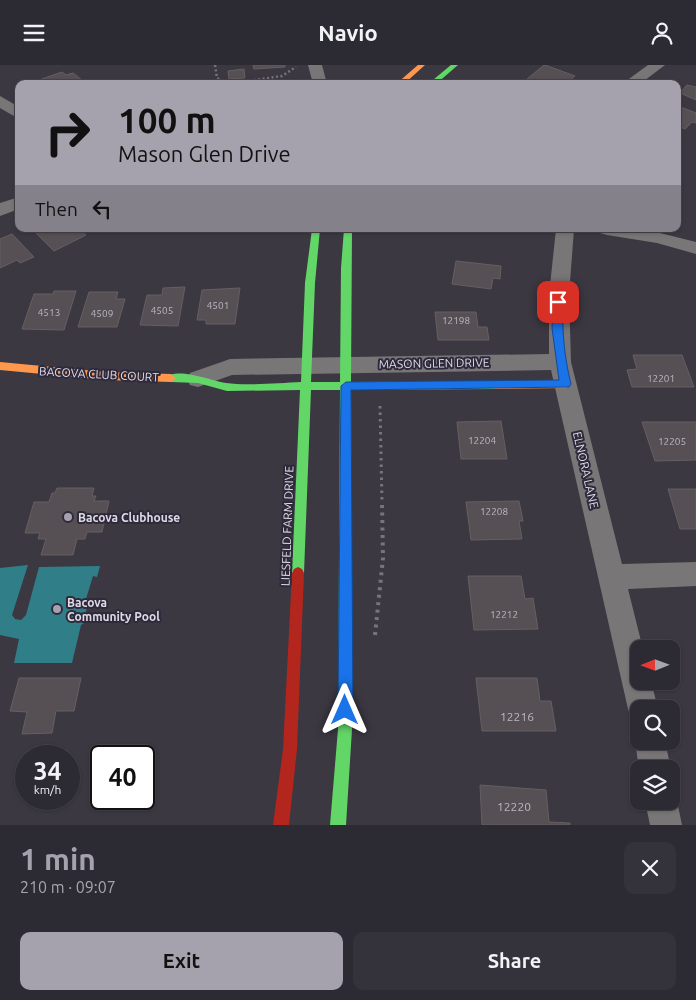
<!DOCTYPE html>
<html lang="en">
<head>
<meta charset="utf-8">
<style>
	:root { --surface:#2c2a32; --page:#34323a; --text:#f1f3f6; --muted:#a6a7ac; --line:#48464d; --accent:#a5a2ad }
	body { margin:0; font-family:Ubuntu,sans-serif; background:var(--page); color:var(--text); height:100vh; display:flex; flex-direction:column; font-size:19px; white-space:nowrap }
	* { box-sizing:border-box; margin:0 }
	p { font-size:16px; color:var(--muted) }
	.icon { flex:none; width:28px; height:28px; fill:none; stroke:currentColor; stroke-width:2; stroke-linecap:round; stroke-linejoin:round }
	.map { position:relative; height:760px; overflow:hidden }
	.side { display:flex; flex-direction:column; background:var(--surface); flex:1 }
	.side>* { flex:none }
	.banner { position:absolute; left:15px; top:15px; width:666px; height:152px; border-radius:10px; box-shadow:0 1px 4px #0004,0 0 0 1px var(--line); background:#a5a2ad; color:#111; overflow:hidden }
	.needle { width:32px; rotate:269deg }
	.tools { position:absolute; left:630px; top:575px; display:grid; gap:10px }
	.tools a { display:grid; place-items:center; width:50px; height:50px; border-radius:10px; background:var(--surface); box-shadow:0 1px 4px #0004,0 0 0 1px var(--line); font-size:25px }
	.speed { position:absolute; left:15px; top:680px; display:flex; gap:10px; font-size:25px; font-weight:700; text-align:center }
	.speed>* { display:grid; place-content:center; width:65px; height:65px; border-radius:50%; background:var(--surface); box-shadow:0 1px 4px #0004,0 0 0 1px var(--line); line-height:1 }
	.speed small { font-size:12px; font-weight:400 }
	.speed .limit { border:2px solid #111; border-radius:8px; background:#fff; color:#111 }
	.pin { position:absolute; display:grid; place-items:center; width:42px; height:42px; color:#fff; margin:-21px; border-radius:10px; box-shadow:0 2px 8px #0006 }
	.me { position:absolute; width:55px; margin:-28px; rotate:0deg; stroke-linejoin:round; filter:drop-shadow(0 0 4px #0008) }
	.turn { display:flex; align-items:center; gap:18px; height:105px; padding:0 20px; font-size:22px }
	.turn .icon { width:65px; height:65px; stroke-width:2.5 }
	.turn b { display:block; font-size:35px; line-height:42px }
	.then { display:flex; align-items:center; height:48px; padding:0 20px; background:#0003; gap:10px; font-size:19px }
	.round { display:grid; place-items:center; flex:none; width:52px; height:52px; border-radius:10px; background:var(--page) }
	.headline { display:flex; align-items:center; justify-content:space-between; height:85px; padding:0 20px }
	h1 { font-size:30px; font-weight:700; line-height:38px; color:var(--accent) }
	.cta { display:flex; gap:10px; margin-top:auto; padding:10px 20px }
	.cta a { flex:1; height:58px; border-radius:10px; background:var(--accent); color:#111; font-size:20px; font-weight:700; line-height:58px; text-align:center }
	.cta a+a { background:var(--page); color:var(--text) }
	header { display:flex; justify-content:space-between; align-items:center; height:65px; padding:0 20px; background:var(--surface); font-size:22px; font-weight:700 }
	.map>svg:first-child { display:block }
</style>
</head>
<body>
<header><svg class="icon" aria-label="menu" viewBox="0 0 24 24"><path d="M4 6h16M4 12h16M4 18h16"/></svg>Navio<svg class="icon" aria-label="person" viewBox="0 0 24 24"><circle cx="12" cy="8" r="4"/><path d="M4 21q1-7 8-7t8 7"/></svg></header>
<div class="map">
<svg width="696" height="760" viewBox="0 0 696 760">
	<rect width="100%" height="100%" fill="#3b3842"/>
	<polygon fill="#307e88" points="28,500 12,550 15,554 21,555 26,550 39,502 100,501 97,512 93,511 86,534 88,536 84,558 81,560 72,598 14,598 19,574 0,570 0,503"/>
	<g fill="#565054" stroke="#645f62">
		<polygon points="253,0 285,0 285,2 254,4"/>
		<polygon points="544,0 545,0 575,11 566,19 539,19 527,14"/>
		<polygon points="244,4 245,13 229,14 228,6"/>
		<polygon points="62,7 66,10 73,8 82,15 72,19 30,18"/>
		<polygon points="687,20 696,22 696,35 680,28"/>
		<polygon points="678,41 696,48 696,58 692,57 685,64 678,61"/>
		<polygon points="32,164 79,164 86,170 54,186"/>
		<polygon points="12,169 34,192 20,198 17,195 0,203 0,174"/>
		<polygon points="456,196 501,201 500,214 493,213 491,224 452,219"/>
		<polygon points="185,222 178,261 140,260 147,230 162,230 163,223"/>
		<polygon points="240,223 235,259 206,259 206,255 197,255 202,225"/>
		<polygon points="54,226 76,226 64,265 22,264 34,229 53,229"/>
		<polygon points="89,227 118,227 116,234 125,234 117,262 78,262"/>
		<polygon points="435,247 476,247 478,262 487,262 489,275 438,275"/>
		<polygon points="633,290 682,290 694,322 632,322 627,305 637,304"/>
		<polygon points="501,356 507,394 461,394 457,357"/>
		<polygon points="642,357 696,357 696,395 655,396"/>
		<polygon points="57,423 94,423 92,431 96,431 94,436 109,436 102,467 87,467 85,474 77,474 73,490 41,490 46,474 38,474 40,468 25,468 34,437 49,437 52,428 55,428"/>
		<polygon points="668,424 696,424 696,464 680,464"/>
		<polygon points="519,436 523,456 519,456 522,474 471,475 466,437"/>
		<polygon points="468,511 521,511 525,534 533,533 538,564 474,565"/>
		<polygon points="19,613 81,613 74,646 56,646 52,668 22,669 27,647 10,646"/>
		<polygon points="476,613 537,613 540,636 551,636 556,666 482,666"/>
		<polygon points="480,720 546,725 549,757 570,758 570,760 482,760"/>
	</g>
	<g fill="none" stroke-linecap="round" stroke-linejoin="round">
		<g stroke="#787579" stroke-width="2.5" stroke-dasharray="2 2.5" stroke-linecap="butt">
			<polyline points="215,0 217,13 227,18"/>
			<polyline points="227,19 282,11 296,2"/>
		</g>
		<polyline stroke="#787579" stroke-width="3" stroke-dasharray="2.5 4" stroke-linecap="butt" points="380,341 382,438"/>
		<polyline stroke="#787579" stroke-width="4" stroke-dasharray="3 4.5" stroke-linecap="butt" points="375,570 383,493 382,437"/>
		<g fill="#797678" fill-rule="evenodd">
			<polygon points="308,0 322,0 327,19 313,19"/>
			<polygon points="648,0 665,0 640,19 622,19"/>
			<polygon points="0,31 19,42 19,54 0,43"/>
			<polygon points="19,132 19,144 0,151 0,138"/>
			<polygon points="556,164 574,164 569,230 571,297 622,499 696,497 696,521 628,524 643,584 639,584 639,616 651,616 658,644 639,644 639,657 632,655 628,644 551,305 232,310 198,322 190,320 187,314 190,308 230,294 549,289 549,230"/>
			<polygon points="598,164 644,164 696,177 696,189 657,178 607,170 600,168"/>
			<polygon points="639,666 639,676 665,676 671,704 639,704 635,676"/>
			<polygon points="671,724 677,736 682,760 650,760 645,736 671,736"/>
		</g>
		<g fill="#63d668" fill-rule="evenodd">
			<polygon points="451,0 458,0 436,19 428,19"/>
			<path d="M312,164H320L315,218L311,317H340L341,203L344,164H352L351,317L495,316L500,320L495,324L351,325L352,664L346,760H330L338,664L340,325H311L304,508L302,512L298,514L294,512L292,508L300,325L227,326L198,318L171,317L166,313C175,301 213,316 226,318C246,321 279,318 301,317L305,218Z"/>
		</g>
		<g fill="#ff974d" fill-rule="evenodd">
			<polygon points="418,0 425,0 404,19 396,19"/>
			<polygon points="0,297 106,307 171,309 176,313 171,317 106,315 0,305"/>
			<polygon points="566,315 571,319 566,323 495,324 490,320 495,316"/>
		</g>
		<polygon fill="#b3261e" fill-rule="evenodd" points="298,502 302,504 304,508 297,684 289,760 273,760 283,684 292,508 294,504"/>
	</g>
	<path fill="#1a73e8" stroke="#114b97" d="M558,233L563,237C562,265 564,291 571,319L569,322L351,325L353,645L350,650L345,652L340,650L338,645L341,321L346,317L559,315L552,263L553,237Z"/>
	<g fill="#a5a2ad" stroke="#2f2a3b" stroke-width="2">
		<circle cx="68" cy="452" r="5"/>
		<circle cx="57" cy="544" r="5"/>
	</g>
	<g text-anchor="middle" dominant-baseline="central" stroke-width="4" stroke-linejoin="round" paint-order="stroke">
		<g font-size="10" fill="#bcb8c2">
			<text x="218" y="240">4501</text>
			<text x="162" y="245">4505</text>
			<text x="49" y="247">4513</text>
			<text x="102" y="248">4509</text>
			<text x="456" y="255">12198</text>
			<text x="661" y="313">12201</text>
			<text x="482" y="375">12204</text>
			<text x="672" y="376">12205</text>
			<text x="494" y="446">12208</text>
			<text x="504" y="549">12212</text>
		</g>
		<g font-size="12" fill="#dedbe6" stroke="#2f2a3b">
			<text transform="translate(434 298) rotate(-1)">MASON GLEN DRIVE</text>
			<text transform="translate(99 309) rotate(3)">BACOVA CLUB COURT</text>
			<text transform="translate(586 405) rotate(77)">ELNORA LANE</text>
			<text transform="translate(287 461) rotate(-88)">LIESFELD FARM DRIVE</text>
		</g>
		<g font-size="12" font-weight="bold" fill="#dedbe6" stroke="#2f2a3b" text-anchor="start">
			<text x="78" y="452">Bacova Clubhouse</text>
			<text x="67" y="537">Bacova<tspan x="67" dy="14">Community Pool</tspan></text>
		</g>
		<g font-size="12" fill="#bcb8c2">
			<text x="517" y="651">12216</text>
			<text x="514" y="741">12220</text>
		</g>
	</g>
</svg>
<div class="tools">
<a><svg class="needle" viewBox="-14 -14 28 28"><path d="M0-13l5 13h-10z" fill="#e53935"/><path d="M0 13l5-13h-10z" fill="#a6a7ac"/></svg></a>
<a><svg class="icon" aria-label="search" viewBox="0 0 24 24"><circle cx="10" cy="10" r="6"/><path d="M15 15l6 6"/></svg></a>
<a><svg class="icon" aria-label="layers" viewBox="0 0 24 24"><path d="M12 4l9 5-9 5-9-5zM3 14l9 5 9-5"/></svg></a>
</div>
<div class="speed"><div>34<small>km/h</small></div><div class="limit">40</div></div>
<div class="pin" style="left:558px;top:237px;background:#d93025"><svg class="icon" aria-label="arrive" viewBox="0 0 24 24"><path d="M6 21V4h12l-3 4 3 4H6"/></svg></div>
<svg class="me" style="left:345px;top:645px" viewBox="-20 -20 40 40"><path d="M0-17L14 15 0 8-14 15z" fill="#1a73e8" stroke="#fff" stroke-width="4"/></svg>
<div class="banner">
<div class="turn"><svg class="icon" aria-label="right" viewBox="0 0 24 24"><path d="M7 20v-9h11M14 6l5 5-5 5"/></svg><div><b>100 m</b>Mason Glen Drive</div></div>
<div class="then">Then<svg class="icon" aria-label="left" viewBox="0 0 24 24"><path d="M17 20v-9H6M10 6l-5 5 5 5"/></svg></div>
</div>
</div>
<section class="side">
<div class="headline"><div><h1>1 min</h1><p>210 m · 09:07</p></div><a class="round"><svg class="icon" aria-label="close" viewBox="0 0 24 24"><path d="M6 6l12 12M18 6L6 18"/></svg></a></div>
<div class="cta"><a>Exit</a><a>Share</a></div>
</section>
</body>
</html>
